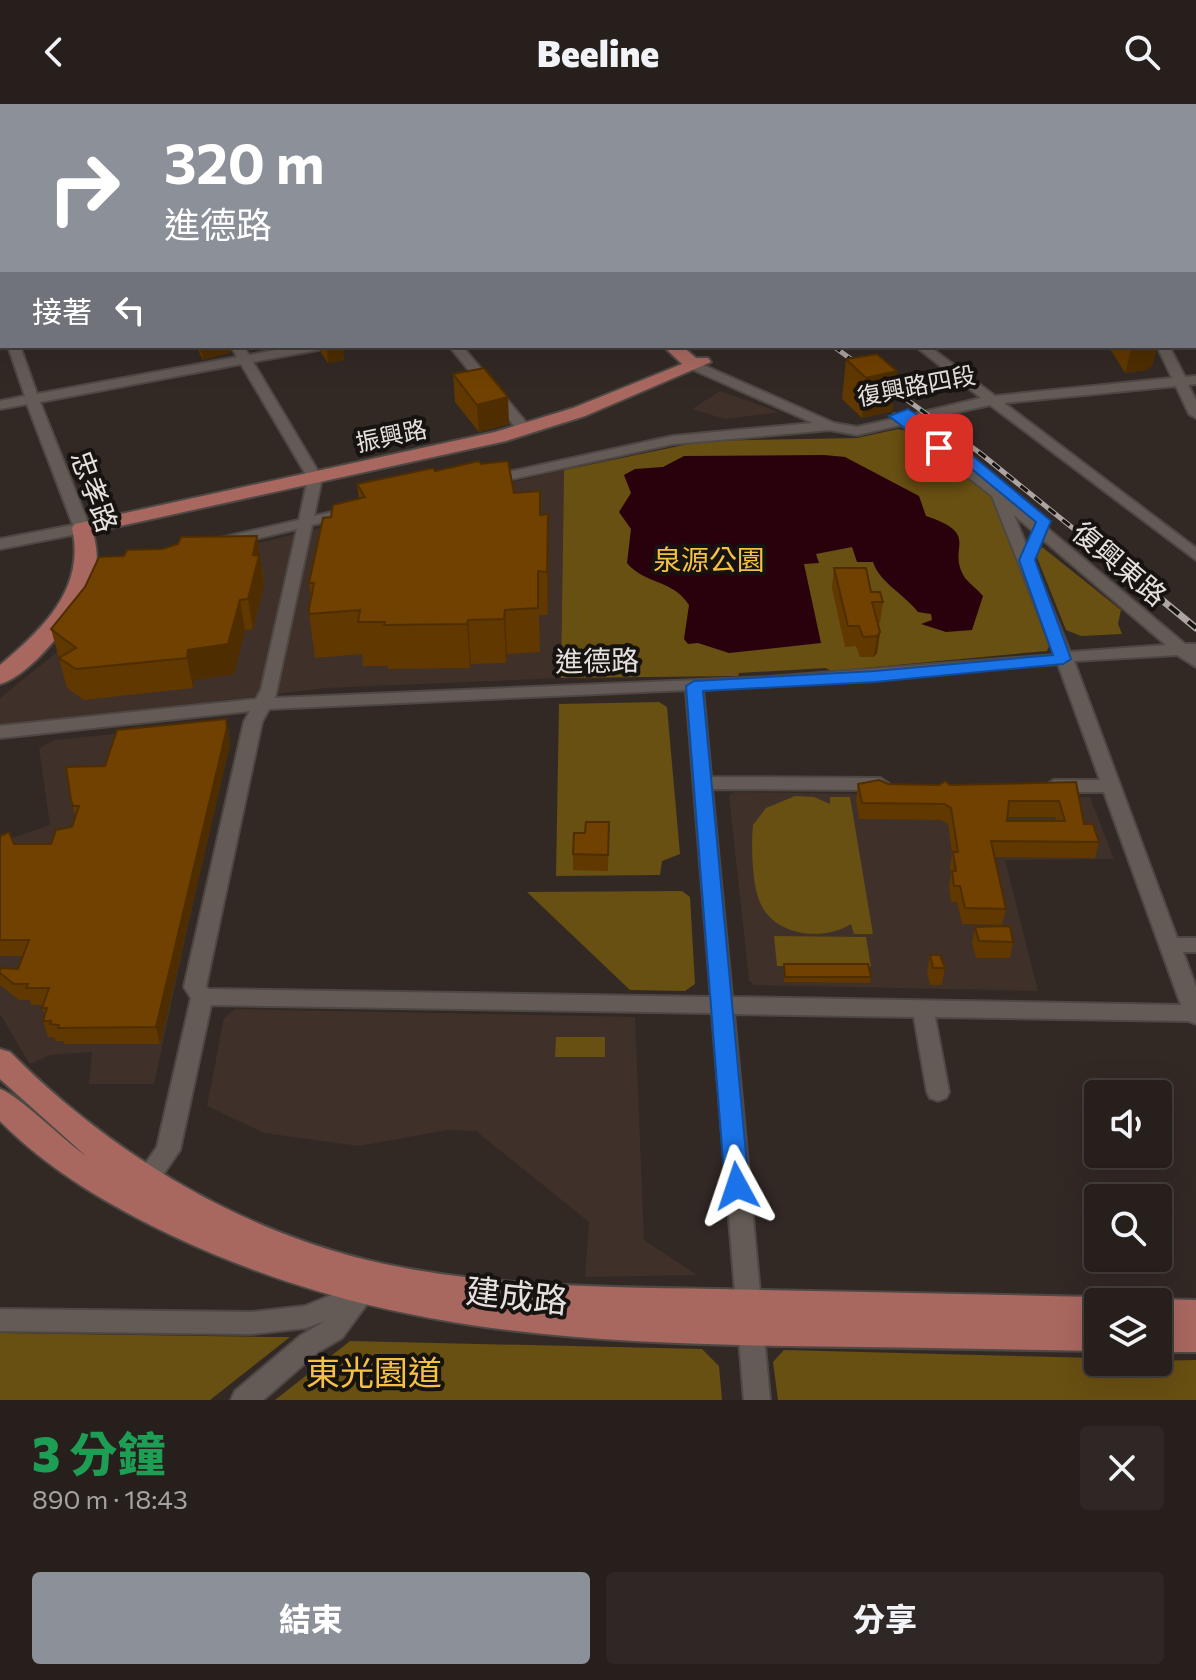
<!DOCTYPE html>
<html lang="zh-TW">
<head>
<meta charset="utf-8">
<style>
	:root { --surface:#261f1c; --page:#2e2725; --text:#f1f3f6; --muted:#a4a2a3; --line:#423d3b; --accent:#8c9099 }
	body { margin:0; font-family:Commissioner,"Noto Sans TC",sans-serif; background:var(--page); color:var(--text); height:100vh; display:flex; flex-direction:column; font-size:30px; white-space:nowrap }
	* { box-sizing:border-box; margin:0 }
	p { font-size:26px; color:var(--muted) }
	.icon { flex:none; width:44px; height:44px; fill:none; stroke:currentColor; stroke-width:2; stroke-linecap:round; stroke-linejoin:round }
	.map { position:relative; height:1296px; overflow:hidden }
	.drawer { display:flex; flex-direction:column; background:var(--surface); flex:1 }
	.drawer>* { flex:none }
	.top-card { position:absolute; left:0px; top:0px; width:1196px; height:244px; box-shadow:0 8px 32px #0002,0 0 0 2px var(--line); background:#8c9099; color:#fff; overflow:hidden }
	.buttons { position:absolute; left:1084px; top:976px; display:grid; gap:16px }
	.buttons a { display:grid; place-items:center; width:88px; height:88px; border-radius:8px; background:var(--surface); box-shadow:0 8px 32px #0002,0 0 0 2px var(--line); font-size:40px }
	.pin { position:absolute; display:grid; place-items:center; width:68px; height:68px; color:#fff; margin:-34px; border-radius:16px; box-shadow:0 4px 12px #0006 }
	.me { position:absolute; width:88px; margin:-44px; rotate:355deg; stroke-linejoin:round; filter:drop-shadow(0 0 6px #0008) }
	.turn { display:flex; align-items:center; gap:28px; height:168px; padding:0 32px; font-size:36px }
	.turn .icon { width:104px; height:104px; stroke-width:2.5 }
	.turn b { display:block; font-size:56px; line-height:68px }
	.then { display:flex; align-items:center; height:76px; padding:0 32px; background:#0003; gap:16px; font-size:30px }
	.round { display:grid; place-items:center; flex:none; width:84px; height:84px; border-radius:8px; background:var(--page) }
	.headline { display:flex; align-items:center; justify-content:space-between; height:136px; padding:0 32px }
	h1 { font-size:48px; font-weight:800; line-height:60px; color:#1e9e55 }
	.primary-button { display:flex; gap:16px; margin-top:auto; padding:16px 32px }
	.primary-button a { flex:1; height:92px; border-radius:8px; background:var(--accent); color:#fff; font-size:32px; font-weight:800; line-height:92px; text-align:center }
	.primary-button a+a { background:var(--page); color:var(--text) }
	header { display:flex; justify-content:space-between; align-items:center; height:104px; padding:0 32px; background:var(--surface); font-size:36px; font-weight:800 }
	.map>svg:first-child { display:block }
</style>
</head>
<body>
<header><svg class="icon" aria-label="back" viewBox="0 0 24 24"><path d="M15 5l-7 7 7 7"/></svg>Beeline<svg class="icon" aria-label="search" viewBox="0 0 24 24"><circle cx="10" cy="10" r="6"/><path d="M15 15l6 6"/></svg></header>
<div class="map">
<svg width="1196" height="1296" viewBox="0 0 1196 1296">
	<rect width="100%" height="100%" fill="#322925"/>
	<g fill="#3f3029">
		<polygon points="720,287 779,308 725,315 692,305"/>
		<polygon points="564,366 561,574 326,584 0,623 0,594 56,549 120,472"/>
		<polygon points="222,619 230,626 154,980 89,980 92,948 50,951 30,960 0,910 0,738 50,721 39,644 55,636"/>
		<polygon points="734,688 1090,693 1114,755 1005,756 1038,887 754,881 749,876 729,691"/>
		<polygon points="235,905 635,913 644,1136 697,1171 585,1173 589,1118 476,1027 447,1026 359,1042 264,1029 207,1002 224,914"/>
	</g>
	<g fill="#684f12">
		<polygon points="898,325 910,328 992,394 1049,542 1047,547 831,567 826,564 739,569 738,572 561,574 564,366 703,337 857,334"/>
		<polygon points="1042,443 1121,506 1118,520 1122,530 1081,532 1066,526 1036,451"/>
		<polygon points="659,598 667,603 680,750 662,757 660,771 556,772 559,600"/>
		<path d="M795,692L814,693L830,700V693H850L873,830H854L851,820C823,838 772,832 759,796C752,777 751,741 753,721L766,704Z"/>
		<polygon points="682,787 690,793 695,880 685,887 630,886 527,788"/>
		<polygon points="774,832 866,833 871,863 777,862"/>
		<polygon points="556,933 605,933 605,953 555,953"/>
		<polygon points="0,1229 269,1233 290,1233 210,1296 0,1296"/>
		<polygon points="350,1237 702,1245 719,1262 722,1296 275,1296"/>
		<polygon points="784,1246 1098,1254 1098,1258 1196,1256 1196,1296 778,1296 773,1258"/>
	</g>
	<path fill="#29010c" d="M824,351L845,353L919,392L926,412C983,431 945,443 965,474C970,480 978,486 983,492L972,526L946,528L921,520L932,516L931,510L918,508C903,489 880,479 873,458H857L852,443L816,450L819,459L804,460L821,539L729,549L698,539L688,540L684,535L689,501C674,476 644,480 627,459L631,425L619,408L631,389L624,371L635,365L663,363L684,352Z"/>
	<g fill="none" stroke-linecap="round" stroke-linejoin="round">
		<polygon fill="#29010c" fill-rule="evenodd" points="839,0 856,0 857,2 840,2"/>
		<defs>
			<g id="minor">
				<polygon points="89,0 99,0 100,2 90,2"/>
				<polygon points="252,0 262,0 264,2 254,2"/>
				<polygon points="817,0 831,0 833,2 819,2"/>
				<polygon points="861,0 874,0 876,2 863,2"/>
				<polygon points="2,22 2,28 0,29 0,23"/>
				<rect x="0" y="114" width="2" height="6"/>
				<rect x="1194" y="154" width="2" height="8"/>
				<polygon points="2,167 2,175 0,176 0,168"/>
				<polygon points="0,202 2,203 2,215 0,214"/>
				<rect x="1194" y="202" width="2" height="8"/>
				<polygon points="2,227 2,235 0,236 0,228"/>
				<path d="M8,242H20L37,290L237,253L231,242H243L249,251L297,242H324L318,246L253,258L322,374L314,412L355,403L362,407L360,410L312,421L275,594L769,573L1055,551L992,392L901,321L857,331L830,326L673,340L490,380L483,376L490,372L673,332L813,319L687,263L686,260L692,256L834,319L857,323L893,315L894,310L906,312L981,294L915,242H929L995,292L1172,274L1157,242H1169L1185,273L1196,272V280L1188,281L1196,296V314L1189,310L1176,282L1004,299L1196,444V456L990,301L914,318L1003,387L1185,540H1196V563L1177,551L1074,557L1177,834H1196V848H1183L1196,883V920L1188,917L935,913L949,988L946,994L938,997L930,994L927,988L914,913L734,910L770,1296H744L712,909L211,901L180,1046L155,1082L147,1085L139,1082L135,1075L157,1043L191,894L184,883L244,618L250,607L0,634V622L256,595L261,586L297,425L221,443L213,438L216,435L299,416L308,374L241,260L40,298L90,424L82,429L0,445V435L73,421L27,300L0,305V297L25,292ZM1014,411L1166,541L1070,548ZM1058,560L1100,676H1054L1045,682L1054,688H1104L1181,901L732,893L712,685L880,686L889,680L880,674L711,673L703,586ZM686,586L711,893L208,885L206,882L262,618L269,605Z"/>
				<polygon points="449,242 462,242 530,323 530,329 520,329"/>
				<polygon points="363,1178 372,1181 375,1189 342,1234 318,1248 263,1296 231,1296 235,1287 300,1232 325,1217 306,1224 251,1230 0,1227 0,1205 251,1208 305,1202"/>
			</g>
			<g id="major">
				<polygon points="425,0 438,0 439,2 426,2"/>
				<polygon points="625,0 638,0 639,2 626,2"/>
				<polygon points="1189,0 1196,0 1196,4"/>
				<rect x="1194" y="88" width="2" height="8"/>
				<path d="M663,242H682L696,254H708L711,258L585,312L506,337L93,428C96,441 98,452 96,465C90,498 33,572 0,580V561C43,525 86,484 72,424L75,420L495,328L573,304L682,260Z"/>
				<path d="M0,945L10,948C107,1046 232,1123 367,1156C480,1183 601,1183 716,1185C844,1188 971,1190 1098,1193L1110,1198H1098V1247C993,1245 888,1243 783,1242C566,1238 376,1227 175,1133C112,1103 49,1067 0,1017V985C19,991 64,1037 86,1052L0,975Z"/>
				<polygon points="1158,1195 1196,1196 1196,1248 1158,1248 1158,1198 1149,1198"/>
			</g>
		</defs>
		<use href="#minor" stroke="#4e4844" stroke-width="4"/>
		<use href="#major" stroke="#4e4844" stroke-width="4"/>
		<use href="#minor" fill="#655b56" fill-rule="evenodd"/>
		<use href="#major" fill="#a86860" fill-rule="evenodd"/>
		<defs>
			<polyline id="rail-far1" points="833,242 980,349 1153,489"/>
			<polyline id="rail" points="1151,487 1196,524"/>
		</defs>
		<use href="#rail-far1" stroke="#aca5a2" stroke-width="5"/>
		<use href="#rail" stroke="#aca5a2" stroke-width="7"/>
		<use href="#rail-far1" stroke="#171311" stroke-width="3" stroke-dasharray="9" stroke-linecap="butt"/>
		<use href="#rail" stroke="#171311" stroke-width="4" stroke-dasharray="12" stroke-linecap="butt"/>
	</g>
	<g fill="#603800" fill-rule="evenodd">
		<polygon points="689,0 734,0 731,2 689,2"/>
		<polygon points="881,0 1019,0 1019,2 880,2"/>
		<polygon points="1196,47 1196,67 1194,67 1194,48"/>
		<polygon points="1196,107 1196,148 1194,145 1194,116"/>
		<polygon points="198,242 230,242 231,248 203,256 199,248"/>
		<polygon points="320,242 342,242 344,256 328,259 321,249"/>
		<polygon points="1089,242 1157,242 1152,262 1146,266 1125,269 1109,243"/>
		<polygon points="846,255 897,267 892,307 862,314 842,295"/>
		<polygon points="453,270 509,320 479,328 455,298"/>
		<polygon points="481,360 514,389 540,387 541,411 549,453 548,511 539,511 540,548 507,550 506,559 471,560 470,564 388,565 388,562 363,562 362,550 315,554 309,510 311,493 309,479 331,413 359,395 357,380"/>
		<polygon points="262,462 264,481 253,525 245,526 234,570 194,576 193,584 84,596 67,584 51,525"/>
		<polygon points="834,464 871,488 883,498 880,519 878,519 880,528 877,549 874,553 860,553 856,542 845,543 832,484"/>
		<polygon points="230,640 160,940 64,940 63,937 55,937 54,933 48,933 43,917 45,912 42,904 43,901 31,901 30,896 19,896 0,881 0,864 18,865 23,852 0,852 0,732 14,740 51,740 72,723 75,712 71,696 105,662"/>
		<path d="M1076,678L1084,720L1099,738L1095,754L994,753L1006,805L1002,821L962,820L957,798H951L949,783L951,771L950,764L952,750L948,720L941,716L859,715L856,696L858,680L950,681ZM1008,713H1055L1056,717H1007Z"/>
		<polygon points="609,718 608,767 573,766 573,750 585,729"/>
		<polygon points="975,823 1013,838 1010,854 976,854 972,839"/>
		<polygon points="930,851 945,864 942,881 930,881 927,868"/>
		<polygon points="784,860 871,873 870,879 784,878"/>
	</g>
	<g fill="#4e2e00">
		<polygon points="56,0 74,0 74,2 42,2"/>
		<polygon points="77,0 90,0 91,2 76,2"/>
		<rect x="226" y="0" width="25" height="2"/>
		<polygon points="711,0 734,0 731,2 711,2"/>
		<polygon points="914,0 929,0 928,2 913,2"/>
		<polygon points="968,0 1019,0 1019,2 967,2"/>
		<polygon points="219,242 230,242 231,248 203,256 202,247"/>
		<polygon points="327,242 342,242 344,256 328,259"/>
		<polygon points="1157,242 1152,262 1146,266 1125,269 1131,245"/>
		<polygon points="897,267 892,307 862,314 866,274"/>
		<polygon points="508,293 509,320 479,328 477,301"/>
		<polygon points="548,410 549,453 548,511 547,468"/>
		<polygon points="257,432 264,481 253,525 248,495 253,451"/>
		<polygon points="240,496 245,526 234,570 194,576 193,584 187,554 188,546"/>
		<polygon points="505,506 507,550 506,559 504,515"/>
		<polygon points="468,516 471,560 470,564 467,520"/>
		<polygon points="880,528 877,549 874,553 877,532"/>
		<polygon points="226,615 230,640 160,940 156,923"/>
	</g>
	<g fill="#704100" stroke="#4e2e00" stroke-width="2" fill-rule="evenodd">
		<polygon points="526,0 545,0 547,2 528,2"/>
		<polygon points="199,242 219,242 202,247"/>
		<polygon points="1129,242 1152,242 1131,245"/>
		<polygon points="877,250 897,267 866,274 846,255"/>
		<polygon points="484,264 508,293 477,301 453,270"/>
		<polygon points="479,357 481,360 508,357 514,389 540,387 540,411 548,410 547,468 538,467 538,504 505,506 504,515 468,516 467,520 384,521 385,518 358,518 360,506 309,510 309,505 314,479 309,479 323,414 331,413 333,401 365,393 357,380 433,364 435,367"/>
		<polygon points="257,432 253,451 259,452 248,495 240,496 228,540 188,546 187,554 76,565 59,554 76,544 51,525 85,483 99,453 124,452 127,446 162,445 178,440 181,433"/>
		<polygon points="834,464 866,464 871,488 880,488 883,498 872,498 880,528 877,532 863,533 859,522 848,522"/>
		<polygon points="226,615 227,624 156,923 58,924 59,921 50,920 51,917 43,917 47,904 42,904 49,884 26,884 28,880 14,880 0,869 0,864 18,865 29,836 0,836 0,732 9,728 14,740 51,740 56,726 72,723 79,702 73,702 71,696 66,663 105,662 117,626"/>
		<path d="M879,676L888,680L939,681L945,677L950,681L1076,678L1084,720H1093L1099,738L991,737L1006,805L965,804L960,782H954L952,767H956L953,748H958L951,704L944,700L862,699L858,680ZM1009,697H1059L1065,717H1007Z"/>
		<polygon points="586,718 609,718 608,751 573,750 574,729 585,729"/>
		<polygon points="1010,822 1013,838 979,837 975,823"/>
		<polygon points="930,851 940,851 945,864 933,864"/>
		<polygon points="784,860 868,860 871,873 785,873"/>
	</g>
	<polygon fill="#1a73e8" stroke="#114b97" stroke-width="2" points="908,305 944,328 1051,417 1035,456 1071,555 1063,560 875,578 703,587 749,1082 745,1089 737,1092 728,1089 725,1082 686,582 694,577 875,567 1053,551 1019,456 1036,418 945,343 944,347 934,347 889,312"/>
	<g text-anchor="middle" dominant-baseline="central" stroke-width="8" stroke-linejoin="round" paint-order="stroke">
		<g font-size="24" fill="#e6e0de" stroke="#171311">
			<text transform="translate(916 281) rotate(-11)">復興路四段</text>
			<text transform="translate(391 331) rotate(-12)">振興路</text>
		</g>
		<g font-size="28" fill="#e6e0de" stroke="#171311">
			<text transform="translate(95 387) rotate(70)">忠孝路</text>
			<text transform="translate(1120 459) rotate(40)">復興東路</text>
			<text transform="translate(597 556) rotate(-1)">進德路</text>
		</g>
		<g font-size="28" fill="#f5c143" stroke="#171311">
			<text x="709" y="455">泉源公園</text>
		</g>
		<g font-size="34" fill="#e6e0de" stroke="#171311">
			<text transform="translate(517 1190) rotate(6)">建成路</text>
		</g>
		<g font-size="34" fill="#f5c143" stroke="#171311">
			<text x="374" y="1267">東光園道</text>
		</g>
	</g>
</svg>
<div class="buttons">
<a><svg class="icon" aria-label="sound" viewBox="0 0 24 24"><path d="M4 9h4l5-4v14l-5-4H4zM17 9q2 3 0 6"/></svg></a>
<a><svg class="icon" aria-label="search" viewBox="0 0 24 24"><circle cx="10" cy="10" r="6"/><path d="M15 15l6 6"/></svg></a>
<a><svg class="icon" aria-label="layers" viewBox="0 0 24 24"><path d="M12 4l9 5-9 5-9-5zM3 14l9 5 9-5"/></svg></a>
</div>
<div class="pin" style="left:939px;top:344px;background:#d93025"><svg class="icon" aria-label="arrive" viewBox="0 0 24 24"><path d="M6 21V4h12l-3 4 3 4H6"/></svg></div>
<svg class="me" style="left:737px;top:1082px" viewBox="-20 -20 40 40"><path d="M0-17L14 15 0 8-14 15z" fill="#1a73e8" stroke="#fff" stroke-width="4"/></svg>
<div class="top-card">
<div class="turn"><svg class="icon" aria-label="right" viewBox="0 0 24 24"><path d="M7 20v-9h11M14 6l5 5-5 5"/></svg><div><b>320 m</b>進德路</div></div>
<div class="then">接著<svg class="icon" aria-label="left" viewBox="0 0 24 24"><path d="M17 20v-9H6M10 6l-5 5 5 5"/></svg></div>
</div>
</div>
<section class="drawer">
<div class="headline"><div><h1>3 分鐘</h1><p>890 m · 18:43</p></div><a class="round"><svg class="icon" aria-label="close" viewBox="0 0 24 24"><path d="M6 6l12 12M18 6L6 18"/></svg></a></div>
<div class="primary-button"><a>結束</a><a>分享</a></div>
</section>
</body>
</html>
